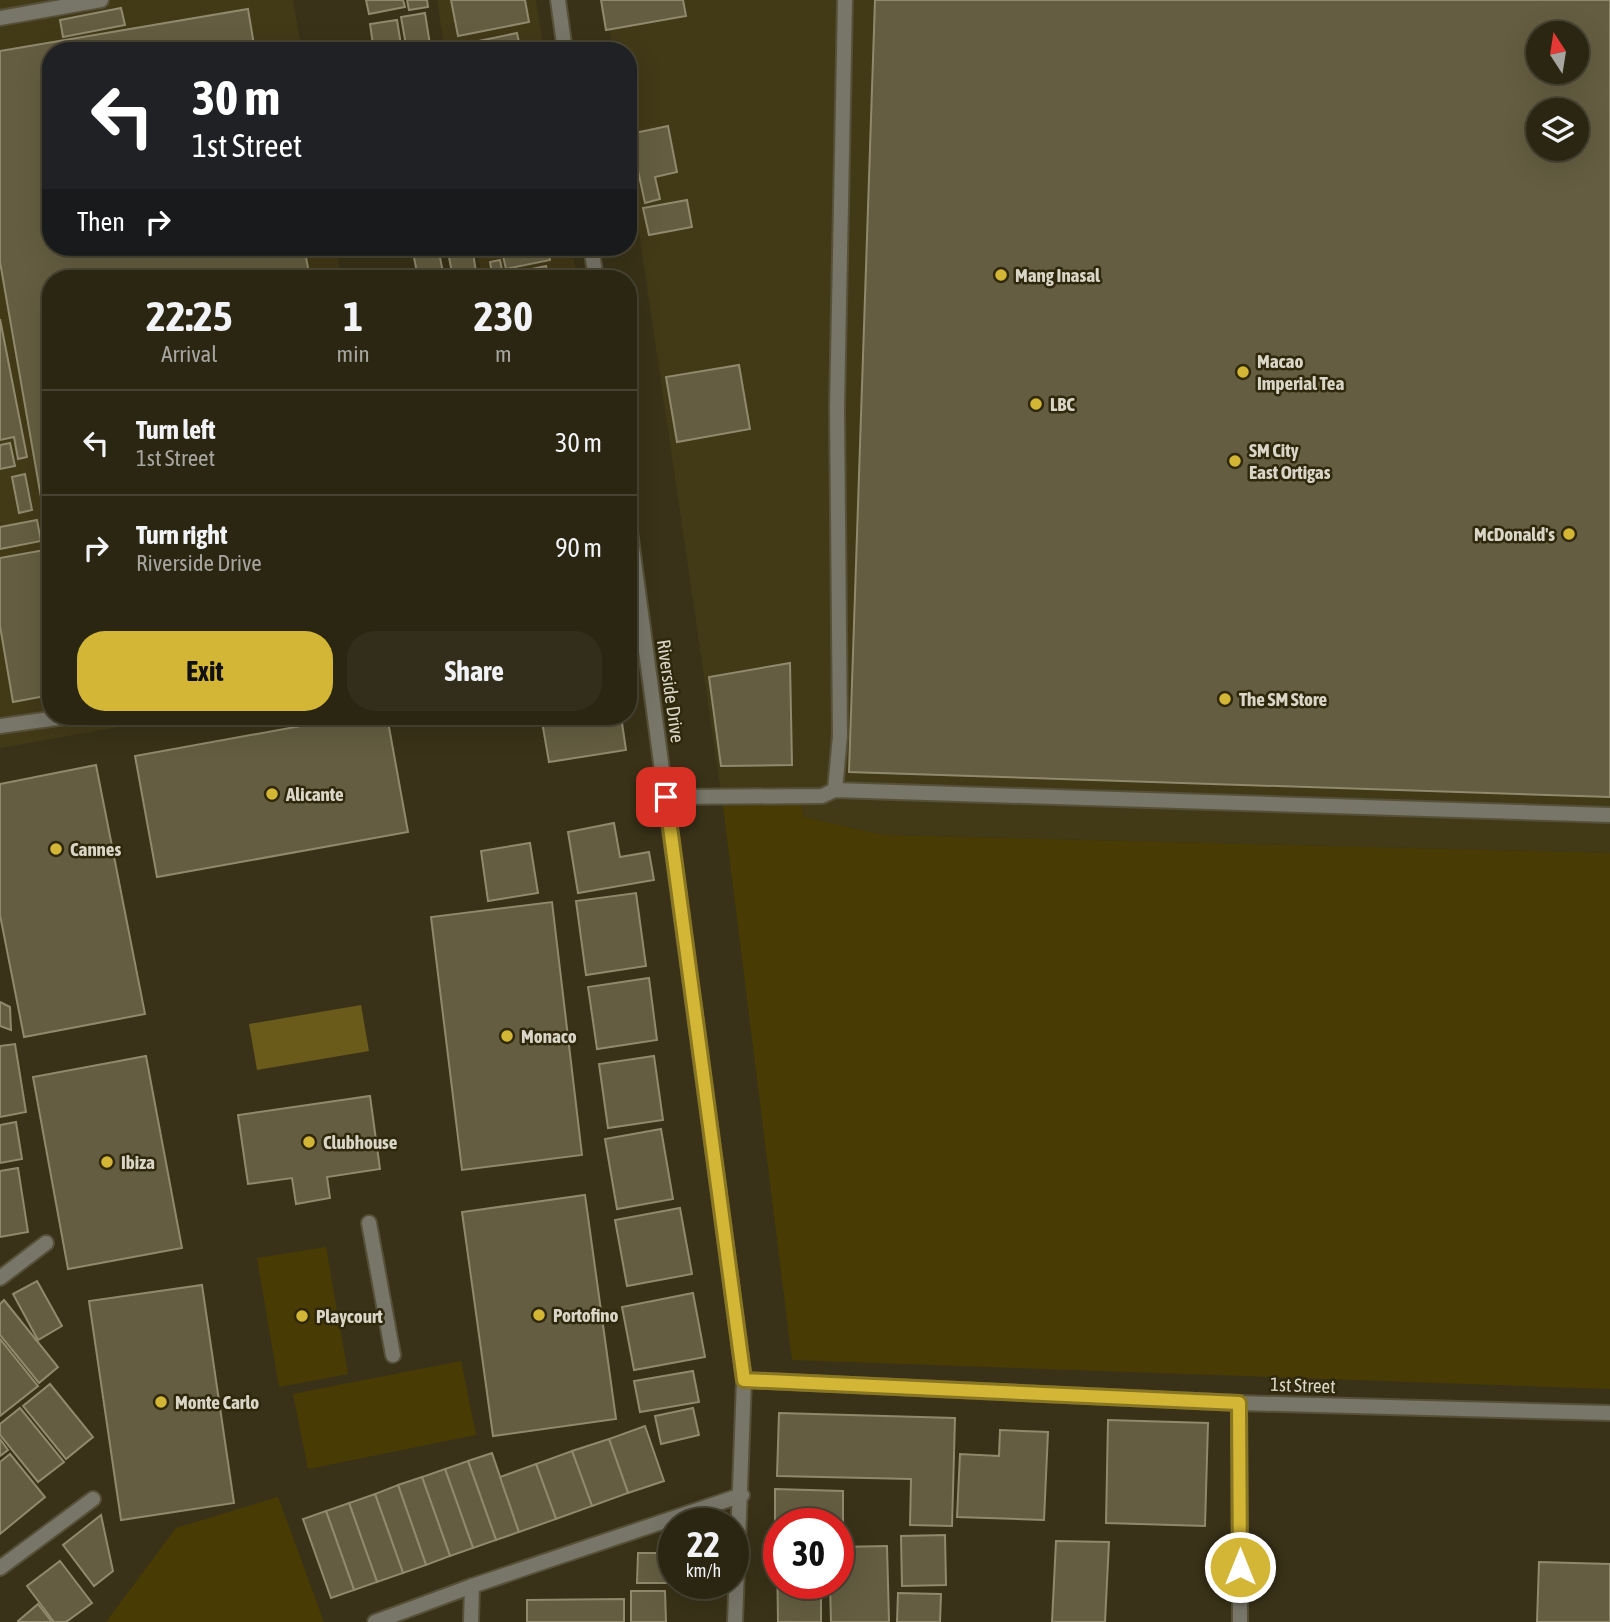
<!DOCTYPE html>
<html lang="en">
<head>
<meta charset="utf-8">
<style>
	:root { --surface:#2b2612; --page:#332e1b; --text:#f1f3f6; --muted:#a6a59f; --line:#474332; --accent:#d3b635 }
	body { margin:0; font-family:"Asap Condensed",sans-serif; background:var(--page); color:var(--text); height:100vh; display:flex; flex-direction:column; font-size:26px; white-space:nowrap }
	* { box-sizing:border-box; margin:0 }
	p { font-size:23px; color:var(--muted) }
	.icon { flex:none; width:38px; height:38px; fill:none; stroke:currentColor; stroke-width:2; stroke-linecap:round; stroke-linejoin:round }
	.map { position:relative; flex:1; overflow:hidden }
	.sheet { position:absolute; left:42px; top:270px; width:595px; height:455px; display:flex; flex-direction:column; background:var(--surface); border-radius:28px; box-shadow:0 7px 28px #0002,0 0 0 2px var(--line) }
	.sheet>* { flex:none }
	.guide { position:absolute; left:42px; top:42px; width:595px; height:214px; border-radius:28px; box-shadow:0 7px 28px #0002,0 0 0 2px var(--line); background:#202124; color:#fff; overflow:hidden }
	.needle { width:46px; rotate:348deg }
	.fabs { position:absolute; left:1526px; top:21px; display:grid; gap:14px }
	.fabs a { display:grid; place-items:center; width:63px; height:63px; border-radius:50%; background:var(--surface); box-shadow:0 7px 28px #0002,0 0 0 2px var(--line); font-size:35px }
	.speed { position:absolute; left:658px; top:1508px; display:flex; gap:14px; font-size:35px; font-weight:700; text-align:center }
	.speed>* { display:grid; place-content:center; width:91px; height:91px; border-radius:50%; background:var(--surface); box-shadow:0 7px 28px #0002,0 0 0 2px var(--line); line-height:1 }
	.speed small { font-size:18px; font-weight:400 }
	.speed .limit { border:10px solid #d22; background:#fff; color:#111 }
	.pin { position:absolute; display:grid; place-items:center; width:60px; height:60px; color:#fff; margin:-30px; border-radius:14px; box-shadow:0 4px 10px #0006 }
	.me { position:absolute; width:77px; margin:-38px; rotate:0deg; stroke-linejoin:round; filter:drop-shadow(0 0 5px #0008) }
	.turn { display:flex; align-items:center; gap:24px; height:147px; padding:0 35px; font-size:32px }
	.turn .icon { width:91px; height:91px; stroke-width:2.5 }
	.turn b { display:block; font-size:49px; line-height:60px }
	.then { display:flex; align-items:center; height:66px; padding:0 35px; background:#0003; gap:14px; font-size:26px }
	.eta { display:flex; justify-content:space-evenly; align-items:center; height:119px; text-align:center }
	.eta b { font-size:42px; font-weight:700; line-height:49px }
	.action { display:flex; gap:14px; margin-top:auto; padding:14px 35px }
	.action a { flex:1; height:80px; border-radius:28px; background:var(--accent); color:#111; font-size:28px; font-weight:700; line-height:80px; text-align:center }
	.action a+a { background:var(--page); color:var(--text) }
	ul { padding:0; list-style:none }
	li { display:flex; align-items:center; gap:21px; height:105px; padding:0 35px; border-top:2px solid var(--line) }
	li div { flex:1 }
	li b { display:block; font-size:26px }
	li em { font-style:normal }
	.map>svg:first-child { display:block }
</style>
</head>
<body>
<div class="map">
<svg width="1610" height="1622" viewBox="0 0 1610 1622">
	<rect width="100%" height="100%" fill="#393218"/>
	<g fill="#423917" fill-rule="evenodd">
		<polygon points="0,0 293,0 302,51 51,51 51,247 336,247 341,278 51,278 51,716 182,716 0,748"/>
		<polygon points="437,0 536,0 544,51 445,51"/>
		<path d="M605,0H1610V853L883,835L804,817L799,802L723,806L628,156V51H613ZM1538,33H1577V72H1538ZM1538,110H1577V149H1538Z"/>
		<polygon points="477,247 572,247 577,278 482,278"/>
	</g>
	<g fill="#483c04">
		<polygon points="800,802 804,817 883,835 1610,853 1610,1389 792,1360 723,806"/>
		<polygon points="326,1247 348,1374 279,1387 257,1258"/>
		<polygon points="461,1361 476,1435 308,1469 293,1394"/>
		<polygon points="278,1497 324,1622 106,1622 176,1528"/>
	</g>
	<polygon fill="#6a5b1a" points="361,1005 369,1051 257,1070 249,1024"/>
	<g fill="#645d41" stroke="#90896c" stroke-width="2" fill-rule="evenodd">
		<polygon points="366,0 403,0 405,7 369,14"/>
		<polygon points="407,0 427,0 428,7 409,10"/>
		<polygon points="451,0 525,0 529,22 458,36"/>
		<polygon points="601,0 683,0 686,16 606,30"/>
		<path d="M875,0H1610V797L849,772ZM1538,33H1577V72H1538ZM1538,110H1577V149H1538Z"/>
		<polygon points="121,8 125,25 63,37 60,20"/>
		<polygon points="248,9 255,51 51,51 51,247 304,247 310,278 51,278 51,695 13,702 0,626 0,558 50,549 0,262 0,51"/>
		<polygon points="425,13 431,51 407,51 401,17"/>
		<polygon points="397,20 402,51 374,51 370,24"/>
		<polygon points="517,33 521,51 460,51 459,45"/>
		<polygon points="668,126 677,172 655,177 660,199 645,203 630,134"/>
		<polygon points="687,200 692,227 649,235 643,208"/>
		<polygon points="412,247 438,247 444,278 418,278"/>
		<polygon points="447,247 472,247 477,278 453,278"/>
		<polygon points="501,247 548,247 550,260 506,269"/>
		<polygon points="500,260 503,275 546,266 549,278 493,278 490,262"/>
		<polygon points="0,319 27,457 18,459 14,437 0,440"/>
		<polygon points="739,365 750,429 677,442 666,377"/>
		<polygon points="10,443 15,466 0,469 0,445"/>
		<polygon points="25,474 32,510 19,513 12,477"/>
		<polygon points="37,520 41,541 0,549 0,527"/>
		<polygon points="790,663 792,765 721,766 709,677"/>
		<polygon points="356,716 387,716 408,832 157,877 135,756"/>
		<polygon points="541,716 621,716 626,750 549,762"/>
		<polygon points="96,765 145,1014 24,1037 0,915 0,784"/>
		<polygon points="614,823 620,857 649,852 654,880 578,893 568,832"/>
		<polygon points="530,843 538,893 488,901 481,851"/>
		<polygon points="636,893 646,966 586,975 576,901"/>
		<polygon points="552,902 582,1155 462,1170 431,917"/>
		<polygon points="649,978 657,1040 597,1049 588,987"/>
		<polygon points="0,1002 10,1007 11,1030 0,1026"/>
		<polygon points="15,1044 26,1112 0,1117 0,1046"/>
		<polygon points="146,1056 182,1248 68,1269 33,1077"/>
		<polygon points="654,1056 663,1120 608,1128 599,1064"/>
		<polygon points="370,1096 380,1169 327,1177 330,1198 296,1204 292,1178 248,1184 238,1115"/>
		<polygon points="16,1122 22,1159 0,1163 0,1125"/>
		<polygon points="661,1129 673,1199 617,1209 605,1139"/>
		<polygon points="18,1168 28,1232 0,1237 0,1171"/>
		<polygon points="585,1195 616,1419 493,1436 462,1212"/>
		<polygon points="680,1208 692,1274 627,1286 615,1220"/>
		<polygon points="37,1281 62,1326 38,1340 13,1294"/>
		<polygon points="202,1285 234,1503 121,1520 89,1301"/>
		<polygon points="693,1293 705,1357 634,1370 622,1307"/>
		<polygon points="4,1300 58,1367 39,1383 0,1335 0,1304"/>
		<polygon points="0,1339 38,1386 0,1416"/>
		<polygon points="693,1371 699,1402 640,1412 634,1381"/>
		<polygon points="50,1384 93,1437 66,1459 23,1406"/>
		<polygon points="20,1408 64,1462 38,1482 0,1435 0,1424"/>
		<polygon points="693,1408 699,1435 661,1444 655,1416"/>
		<polygon points="779,1413 955,1418 952,1526 910,1525 911,1479 777,1476"/>
		<polygon points="1108,1420 1208,1423 1205,1526 1106,1523"/>
		<polygon points="645,1426 664,1481 628,1493 609,1439"/>
		<polygon points="1000,1430 1048,1432 1044,1520 957,1517 960,1454 999,1456"/>
		<polygon points="0,1439 8,1450 0,1456"/>
		<polygon points="609,1439 628,1493 592,1506 572,1451"/>
		<polygon points="572,1451 592,1506 556,1519 536,1464"/>
		<polygon points="492,1453 519,1532 496,1540 468,1461"/>
		<polygon points="10,1454 45,1497 0,1534 0,1462"/>
		<polygon points="468,1461 496,1540 473,1548 445,1469"/>
		<polygon points="536,1464 556,1519 519,1532 500,1477"/>
		<polygon points="445,1469 473,1548 450,1556 422,1477"/>
		<polygon points="422,1477 450,1556 426,1565 398,1485"/>
		<polygon points="398,1485 426,1565 403,1573 375,1494"/>
		<polygon points="775,1489 843,1491 843,1533 838,1533 838,1524 779,1524 779,1532 775,1531"/>
		<polygon points="375,1494 403,1573 377,1582 349,1503"/>
		<polygon points="349,1503 377,1582 354,1590 326,1511"/>
		<polygon points="326,1511 354,1590 331,1598 303,1519"/>
		<polygon points="101,1515 113,1571 94,1586 63,1545"/>
		<polygon points="945,1535 946,1585 902,1586 901,1536"/>
		<polygon points="1056,1541 1109,1542 1105,1622 1052,1622"/>
		<polygon points="887,1546 889,1622 831,1622 830,1584 838,1584 838,1547"/>
		<polygon points="777,1551 779,1584 821,1584 821,1622 778,1622"/>
		<polygon points="638,1553 674,1553 674,1583 637,1583"/>
		<polygon points="60,1561 92,1603 66,1622 54,1622 27,1586"/>
		<polygon points="1539,1562 1610,1564 1610,1622 1537,1622"/>
		<polygon points="631,1591 665,1591 666,1622 631,1622"/>
		<polygon points="898,1593 941,1594 940,1622 897,1622"/>
		<polygon points="624,1599 624,1622 527,1622 527,1600"/>
		<polygon points="38,1604 52,1622 19,1622 18,1621"/>
	</g>
	<g fill="none" stroke-linecap="round" stroke-linejoin="round">
		<defs>
			<g id="lane">
				<polyline points="0,18 101,0"/>
				<polyline points="0,726 72,716"/>
				<polyline points="835,790 840,736 837,408 845,0"/>
				<polyline points="666,797 822,796 835,790 1610,815"/>
				<polyline points="369,1223 393,1355"/>
			</g>
			<g id="street">
				<polyline points="558,0 565,51"/>
				<polyline points="591,247 596,278"/>
				<polyline points="628,517 744,1380 735,1622"/>
				<polyline points="0,1278 46,1243"/>
				<polyline points="744,1380 1239,1403 1610,1413"/>
				<polyline points="1239,1403 1240,1622"/>
				<polyline points="0,1568 93,1499"/>
				<polyline points="375,1622 472,1586 742,1495"/>
				<polyline points="471,1622 472,1586"/>
			</g>
		</defs>
		<use href="#lane" stroke="#565038" stroke-width="18"/>
		<use href="#street" stroke="#565038" stroke-width="18"/>
		<use href="#lane" stroke="#787569" stroke-width="14"/>
		<use href="#street" stroke="#787569" stroke-width="14"/>
	</g>
	<g fill="none" stroke-linecap="round" stroke-linejoin="round">
		<defs>
			<polyline id="route" points="666,797 744,1380 1239,1403 1240,1567"/>
		</defs>
		<use href="#route" stroke="#897622" stroke-width="18"/>
		<use href="#route" stroke="#d3b635" stroke-width="12"/>
	</g>
	<g fill="#d3b635" stroke="#2f280d" stroke-width="2.5">
		<circle cx="1001" cy="275" r="7"/>
		<circle cx="1243" cy="372" r="7"/>
		<circle cx="1036" cy="404" r="7"/>
		<circle cx="1235" cy="461" r="7"/>
		<circle cx="1569" cy="534" r="7"/>
		<circle cx="1225" cy="699" r="7"/>
		<circle cx="272" cy="794" r="7"/>
		<circle cx="56" cy="849" r="7"/>
		<circle cx="507" cy="1036" r="7"/>
		<circle cx="309" cy="1142" r="7"/>
		<circle cx="107" cy="1162" r="7"/>
		<circle cx="539" cy="1315" r="7"/>
		<circle cx="302" cy="1316" r="7"/>
		<circle cx="161" cy="1402" r="7"/>
	</g>
	<g text-anchor="middle" dominant-baseline="central" stroke-width="5" stroke-linejoin="round" paint-order="stroke">
		<g font-size="19" font-weight="bold" fill="#dad6c7" stroke="#2f280d" text-anchor="start">
			<text x="1015" y="275">Mang Inasal</text>
			<text x="1257" y="361">Macao<tspan x="1257" dy="22">Imperial Tea</tspan></text>
			<text x="1050" y="404">LBC</text>
			<text x="1249" y="450">SM City<tspan x="1249" dy="22">East Ortigas</tspan></text>
			<text x="1555" y="534" text-anchor="end">McDonald's</text>
			<text x="1239" y="699">The SM Store</text>
			<text x="286" y="794">Alicante</text>
			<text x="70" y="849">Cannes</text>
			<text x="521" y="1036">Monaco</text>
			<text x="323" y="1142">Clubhouse</text>
			<text x="121" y="1162">Ibiza</text>
			<text x="553" y="1315">Portofino</text>
			<text x="316" y="1316">Playcourt</text>
			<text x="175" y="1402">Monte Carlo</text>
		</g>
		<g font-size="19" fill="#dad6c7" stroke="#2f280d">
			<text transform="translate(671 691) rotate(82)">Riverside Drive</text>
			<text transform="translate(1303 1385) rotate(2)">1st Street</text>
		</g>
	</g>
</svg>
<div class="fabs">
<a><svg class="needle" viewBox="-14 -14 28 28"><path d="M0-13l5 13h-10z" fill="#e53935"/><path d="M0 13l5-13h-10z" fill="#a6a59f"/></svg></a>
<a><svg class="icon" aria-label="layers" viewBox="0 0 24 24"><path d="M12 4l9 5-9 5-9-5zM3 14l9 5 9-5"/></svg></a>
</div>
<div class="speed"><div>22<small>km/h</small></div><div class="limit">30</div></div>
<div class="pin" style="left:666px;top:797px;background:#d93025"><svg class="icon" aria-label="arrive" viewBox="0 0 24 24"><path d="M6 21V4h12l-3 4 3 4H6"/></svg></div>
<svg class="me" style="left:1240px;top:1567px" viewBox="-20 -20 40 40"><circle r="17" fill="#d3b635" stroke="#fff" stroke-width="3"/><path d="M0-11L8 9 0 5-8 9z" fill="#fff"/></svg>
<div class="guide">
<div class="turn"><svg class="icon" aria-label="left" viewBox="0 0 24 24"><path d="M17 20v-9H6M10 6l-5 5 5 5"/></svg><div><b>30 m</b>1st Street</div></div>
<div class="then">Then<svg class="icon" aria-label="right" viewBox="0 0 24 24"><path d="M7 20v-9h11M14 6l5 5-5 5"/></svg></div>
</div>
<section class="sheet">
<div class="eta">
<div><b>22:25</b><p>Arrival</p></div>
<div><b>1</b><p>min</p></div>
<div><b>230</b><p>m</p></div>
</div>
<ul>
<li><svg class="icon" aria-label="left" viewBox="0 0 24 24"><path d="M17 20v-9H6M10 6l-5 5 5 5"/></svg><div><b>Turn left</b><p>1st Street</p></div><em>30 m</em></li>
<li><svg class="icon" aria-label="right" viewBox="0 0 24 24"><path d="M7 20v-9h11M14 6l5 5-5 5"/></svg><div><b>Turn right</b><p>Riverside Drive</p></div><em>90 m</em></li>
</ul>
<div class="action"><a>Exit</a><a>Share</a></div>
</section>
</div>
</body>
</html>
